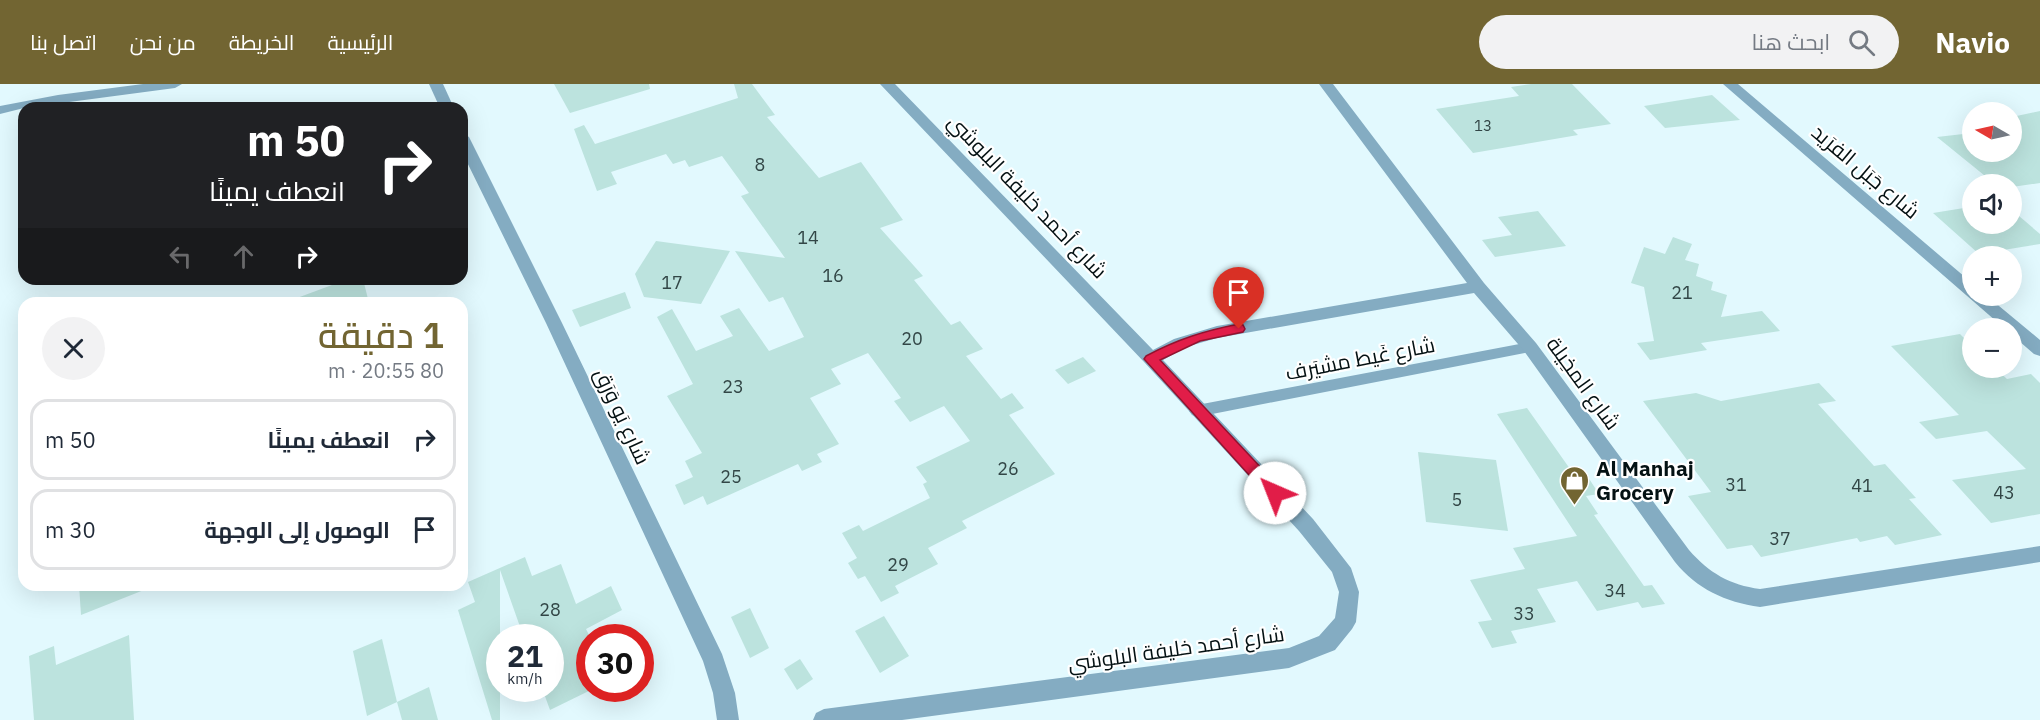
<!DOCTYPE html>
<html lang="ar">
<head>
<meta charset="utf-8">
<style>
	:root { --surface:#fff; --page:#f2f2f3; --text:#1f2937; --muted:#747a83; --line:#e0e1e3; --accent:#726532 }
	body { margin:0; font-family:"IBM Plex Sans",Cairo,sans-serif; background:var(--page); color:var(--text); direction:rtl; height:100vh; display:flex; flex-direction:column; font-size:22px; white-space:nowrap }
	* { box-sizing:border-box; margin:0 }
	p { font-size:20px; color:var(--muted) }
	.icon { flex:none; width:33px; height:33px; fill:none; stroke:currentColor; stroke-width:2; stroke-linecap:round; stroke-linejoin:round }
	.map { position:relative; flex:1; overflow:hidden; direction:ltr }
	.details { position:absolute; left:18px; top:213px; width:450px; height:294px; display:flex; flex-direction:column; background:var(--surface); border-radius:18px; box-shadow:0 6px 24px #0002; direction:rtl }
	.details>* { flex:none }
	.hud { position:absolute; left:18px; top:18px; width:450px; height:183px; border-radius:18px; box-shadow:0 6px 24px #0002; direction:rtl; background:#202124; color:#fff; overflow:hidden }
	.needle { width:39px; rotate:279deg }
	.buttons { position:absolute; left:1962px; top:18px; display:grid; gap:12px }
	.buttons a { display:grid; place-items:center; width:60px; height:60px; border-radius:50%; background:var(--surface); box-shadow:0 6px 24px #0002; font-size:30px }
	.speed { position:absolute; left:486px; top:540px; display:flex; gap:12px; font-size:30px; font-weight:700; text-align:center }
	.speed>* { display:grid; place-content:center; width:78px; height:78px; border-radius:50%; background:var(--surface); box-shadow:0 6px 24px #0002; line-height:1 }
	.speed small { font-size:15px; font-weight:400 }
	.speed .limit { border:9px solid #d22; background:#fff; color:#111 }
	.pin { position:absolute; display:grid; place-items:center; width:51px; height:51px; color:#fff; margin:-62px -26px; border-radius:50% 50% 50% 0; rotate:-45deg; box-shadow:0 0 6px #0007 }
	.pin .icon { rotate:45deg }
	.me { position:absolute; width:66px; margin:-33px; rotate:316deg; stroke-linejoin:round; filter:drop-shadow(0 0 4px #0008) }
	.turn { display:flex; align-items:center; gap:21px; height:126px; padding:0 24px; font-size:27px }
	.turn .icon { width:78px; height:78px; stroke-width:2.5 }
	.turn b { display:block; font-size:42px; line-height:51px }
	.lanes { display:flex; align-items:center; height:57px; padding:0 24px; background:#0003; justify-content:center; gap:30px; direction:ltr }
	.lanes .off { opacity:.35 }
	.round { display:grid; place-items:center; flex:none; width:63px; height:63px; border-radius:32px; background:var(--page) }
	.overview { display:flex; align-items:center; justify-content:space-between; height:102px; padding:0 24px }
	h1 { font-size:36px; font-weight:600; line-height:45px; color:var(--accent) }
	ul { padding:0; list-style:none }
	li { display:flex; align-items:center; gap:18px; height:81px; margin:0 12px 9px; padding:0 12px; border:3px solid var(--line); border-radius:18px }
	li div { flex:1 }
	li b { display:block; font-size:22px }
	li em { font-style:normal }
	header { display:flex; align-items:center; gap:36px; box-sizing:border-box; height:84px; padding:0 30px; background:var(--accent); color:#fff }
	header strong { font-size:28px }
	nav { display:flex; gap:33px; margin-inline-start:auto; font-size:21px }
	.search { width:420px; height:54px; background:var(--page); display:flex; align-items:center; gap:15px; box-sizing:border-box; padding:0 21px; border-radius:33px; color:var(--muted); font-size:22px }
	.map>svg:first-child { display:block }
</style>
</head>
<body>
<header>
<strong>Navio</strong>
<div class="search"><svg class="icon" aria-label="search" viewBox="0 0 24 24"><circle cx="10" cy="10" r="6"/><path d="M15 15l6 6"/></svg>ابحث هنا</div>
<nav><a>الرئيسية</a><a>الخريطة</a><a>من نحن</a><a>اتصل بنا</a></nav>
</header>
<div class="map">
<svg width="2040" height="636" viewBox="0 0 2040 636">
	<rect width="100%" height="100%" fill="#e2f9fe"/>
	<g fill="#bce3de">
		<polygon points="554,0 649,0 650,5 570,29"/>
		<polygon points="734,0 752,0 775,31 767,33 819,94 861,78 903,136 880,144 923,192 914,196 951,241 960,237 983,265 966,272 1001,315 1012,309 1024,324 1009,331 1055,390 962,437 967,444 928,464 938,480 895,502 899,509 881,518 865,492 858,495 848,479 857,474 842,449 859,441 863,447 930,414 923,400 927,398 916,383 970,357 944,322 910,338 894,317 901,314 868,269 831,285 841,300 810,314 839,360 817,370 822,378 802,387 798,380 707,421 703,412 684,421 675,401 693,393 685,377 702,369 667,312 693,300 657,233 672,225 696,267 733,252 720,232 739,224 769,267 804,253 783,213 769,218 735,167 785,174 741,112 749,109 722,72 689,83 685,76 673,80 666,70 611,88 617,100 597,107 574,45 584,41 595,60 738,14"/>
		<polygon points="1531,0 1572,0 1611,40 1573,46 1578,51 1473,69 1436,25 1519,12 1511,3"/>
		<polygon points="1712,11 1740,36 1665,44 1644,22"/>
		<polygon points="2040,27 2040,99 2012,103 2012,100 1995,100 1937,53 1972,49 1972,68 2012,68 2012,43 2015,43 2012,40 2012,33"/>
		<polygon points="1964,124 1972,132 1972,140 2012,140 2012,126 2040,150 2040,160 1979,170 1933,129"/>
		<polygon points="1538,127 1566,162 1495,173 1482,156 1512,151 1498,133"/>
		<polygon points="1673,153 1692,160 1685,176 1699,180 1696,192 1713,198 1711,206 1727,211 1721,233 1762,227 1780,247 1701,259 1707,266 1650,276 1637,259 1654,257 1644,203 1631,199 1644,163 1665,170"/>
		<polygon points="656,157 730,167 701,220 644,213 635,190"/>
		<polygon points="348,195 363,195 369,219 290,219 289,217"/>
		<polygon points="625,208 631,224 580,243 572,226"/>
		<polygon points="1960,250 1972,262 1972,284 1995,284 2007,295 2031,290 2040,299 2040,430 1991,439 1952,396 2026,385 1987,347 1936,355 1919,338 1959,331 1891,262"/>
		<polygon points="1083,273 1096,287 1068,300 1055,286"/>
		<polygon points="1819,299 1836,317 1818,320 1874,382 1885,380 1916,414 1909,415 1942,451 1895,461 1887,452 1860,458 1857,454 1761,473 1752,461 1727,465 1688,412 1711,408 1643,317 1696,309 1721,317"/>
		<polygon points="1527,324 1575,392 1586,390 1599,410 1586,412 1598,430 1594,431 1644,502 1652,501 1665,520 1642,524 1638,518 1597,527 1577,497 1537,505 1556,538 1511,547 1517,559 1492,564 1478,538 1492,536 1470,496 1525,485 1513,464 1577,452 1497,330"/>
		<polygon points="1418,368 1496,376 1508,447 1426,438"/>
		<polygon points="525,473 532,492 561,480 576,520 611,502 622,526 586,545 590,553 590,604 595,604 550,626 542,604 550,604 550,554 524,554 500,486 500,636 492,636 458,526 475,518 468,498"/>
		<polygon points="79,501 153,501 154,502 81,531"/>
		<polygon points="750,524 769,564 750,574 731,533"/>
		<polygon points="884,532 909,572 880,589 855,547"/>
		<polygon points="129,551 134,636 34,636 29,572 54,562 56,581"/>
		<polygon points="382,555 397,618 367,632 353,567"/>
		<polygon points="800,575 813,595 797,606 784,585"/>
		<polygon points="429,603 438,636 402,636 397,618"/>
	</g>
	<g fill="none" stroke-linecap="round" stroke-linejoin="round">
		<polygon fill="#84acc2" fill-rule="evenodd" points="1530,258 1535,259 1537,263 1535,267 1197,333 1192,331 1189,327 1192,323 1197,321"/>
		<g fill="#84acc2" fill-rule="evenodd">
			<polygon points="143,0 182,0 175,4 24,24 0,30 0,22 58,11"/>
			<polygon points="429,0 443,0 454,24 440,24"/>
			<path d="M880,0H895L1153,266L1174,255L1217,242L1467,199L1319,0H1333L1484,199L1536,259L1689,466C1709,489 1730,501 1760,505L2040,462V478L1760,523C1725,518 1697,505 1675,478L1524,267L1474,209L1217,254L1186,263L1163,276L1313,435L1351,484L1359,508L1356,538L1352,545L1335,566L1289,584L902,636H813L816,629L824,625L1289,564L1319,552L1335,534L1339,508L1332,488L1299,447L1145,279Z"/>
			<polygon points="1723,0 1738,0 1972,199 1972,212 1987,212 2040,256 2040,272 2034,270 2012,251 2012,244 2004,244"/>
			<polygon points="462,49 469,53 562,239 722,570 735,609 739,636 717,636 713,609 703,577 546,239 462,68"/>
		</g>
	</g>
	<path fill="#e11d48" stroke="#92132f" stroke-width="1.5" d="M1239,240L1243,241L1245,245L1243,248L1200,257L1160,276L1280,404L1282,409L1280,413H1269L1144,275L1146,272C1178,255 1204,247 1239,240Z"/>
	<defs>
		<symbol id="shop-pin" viewBox="-11 -11 22 30"><path d="M0 17L-7.5 6A9.5 9.5 0 1 1 7.5 6Z" fill="#726532" stroke="#fff"/><path d="M-5-2.5h2.3a2.7 3.5 0 0 1 5.4 0H5L5.5 6h-11ZM-1.5-2.5h3a1.5 2.3 0 0 0-3 0Z" fill="#fff"/></symbol>
	</defs>
	<g fill-rule="evenodd">
		<use href="#shop-pin" x="1558" y="380" width="33" height="45"/>
	</g>
	<g text-anchor="middle" dominant-baseline="central" stroke-width="4.5" stroke-linejoin="round" paint-order="stroke">
		<g font-size="15" fill="#324646">
			<text x="1483" y="41">13</text>
		</g>
		<g font-size="18" fill="#324646">
			<text x="760" y="80">8</text>
			<text x="808" y="153">14</text>
			<text x="833" y="191">16</text>
			<text x="672" y="198">17</text>
			<text x="1682" y="208">21</text>
			<text x="912" y="254">20</text>
			<text x="733" y="302">23</text>
			<text x="1008" y="384">26</text>
			<text x="731" y="392">25</text>
			<text x="1736" y="400">31</text>
			<text x="1862" y="401">41</text>
			<text x="2004" y="408">43</text>
			<text x="1457" y="415">5</text>
			<text x="1780" y="454">37</text>
			<text x="898" y="480">29</text>
			<text x="1615" y="506">34</text>
			<text x="550" y="525">28</text>
			<text x="1524" y="529">33</text>
		</g>
		<g font-size="21" fill="#041113" stroke="#fff">
			<text transform="translate(1866 87) rotate(40)">شارع جَبَل الفرَيد</text>
			<text transform="translate(1028 112) rotate(46)">شارع أحمد خليفة البلوشي</text>
			<text transform="translate(1360 274) rotate(-11)">شارع غَيط مشيَرف</text>
			<text transform="translate(1584 299) rotate(54)">شارع المخِيلة</text>
			<text transform="translate(623 332) rotate(65)">شارع يَو وَرَق</text>
			<text transform="translate(1176 564) rotate(-8)">شارع أحمد خليفة البلوشي</text>
		</g>
		<g font-size="21" font-weight="bold" fill="#041113" stroke="#fff" text-anchor="start">
			<text x="1596" y="384">Al Manhaj<tspan x="1596" dy="24">Grocery</tspan></text>
		</g>
	</g>
</svg>
<div class="buttons">
<a><svg class="needle" viewBox="-14 -14 28 28"><path d="M0-13l5 13h-10z" fill="#e53935"/><path d="M0 13l5-13h-10z" fill="#747a83"/></svg></a>
<a><svg class="icon" aria-label="sound" viewBox="0 0 24 24"><path d="M4 9h4l5-4v14l-5-4H4zM17 9q2 3 0 6"/></svg></a>
<a>+</a>
<a>−</a>
</div>
<div class="speed"><div>21<small>km/h</small></div><div class="limit">30</div></div>
<div class="pin" style="left:1239px;top:245px;background:#d93025"><svg class="icon" aria-label="arrive" viewBox="0 0 24 24"><path d="M6 21V4h12l-3 4 3 4H6"/></svg></div>
<svg class="me" style="left:1275px;top:409px" viewBox="-20 -20 40 40"><circle r="19" fill="#fff"/><path d="M0-13L10 11 0 6-10 11z" fill="#e11d48"/></svg>
<div class="hud">
<div class="turn"><svg class="icon" aria-label="right" viewBox="0 0 24 24"><path d="M7 20v-9h11M14 6l5 5-5 5"/></svg><div><b>50 m</b>انعطف يمينًا</div></div>
<div class="lanes"><svg class="icon off" aria-label="left" viewBox="0 0 24 24"><path d="M17 20v-9H6M10 6l-5 5 5 5"/></svg><svg class="icon off" aria-label="ahead" viewBox="0 0 24 24"><path d="M12 20V5M6 11l6-6 6 6"/></svg><svg class="icon" aria-label="right" viewBox="0 0 24 24"><path d="M7 20v-9h11M14 6l5 5-5 5"/></svg></div>
</div>
<section class="details">
<div class="overview"><div><h1>1 دقيقة</h1><p>80 m · 20:55</p></div><a class="round"><svg class="icon" aria-label="close" viewBox="0 0 24 24"><path d="M6 6l12 12M18 6L6 18"/></svg></a></div>
<ul>
<li><svg class="icon" aria-label="right" viewBox="0 0 24 24"><path d="M7 20v-9h11M14 6l5 5-5 5"/></svg><div><b>انعطف يمينًا</b></div><em>50 m</em></li>
<li><svg class="icon" aria-label="arrive" viewBox="0 0 24 24"><path d="M6 21V4h12l-3 4 3 4H6"/></svg><div><b>الوصول إلى الوجهة</b></div><em>30 m</em></li>
</ul>
</section>
</div>
</body>
</html>
